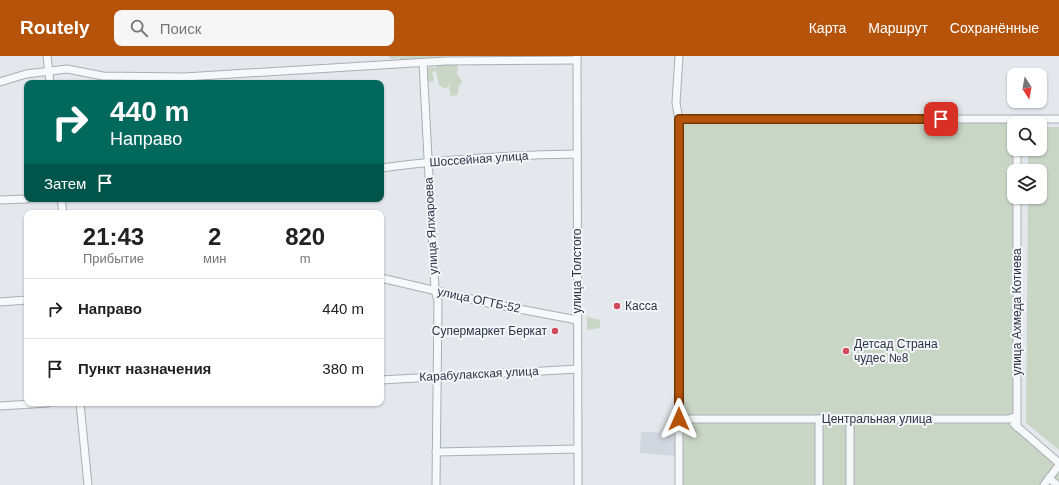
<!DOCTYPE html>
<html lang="ru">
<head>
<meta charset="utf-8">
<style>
	:root { --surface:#fff; --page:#f6f6f6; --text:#222; --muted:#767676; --line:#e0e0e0; --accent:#b45309 }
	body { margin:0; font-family:Helvetica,sans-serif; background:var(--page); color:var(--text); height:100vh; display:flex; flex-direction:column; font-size:15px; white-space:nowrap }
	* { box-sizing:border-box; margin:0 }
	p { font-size:13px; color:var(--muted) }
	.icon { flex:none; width:22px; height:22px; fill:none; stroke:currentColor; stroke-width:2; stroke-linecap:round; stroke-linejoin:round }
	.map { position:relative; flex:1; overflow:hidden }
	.side { position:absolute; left:24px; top:154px; width:360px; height:196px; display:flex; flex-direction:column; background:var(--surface); border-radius:8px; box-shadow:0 1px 3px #0004 }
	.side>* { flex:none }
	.banner { position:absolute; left:24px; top:24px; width:360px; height:122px; border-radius:8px; box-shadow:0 1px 3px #0004; background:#00695c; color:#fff; overflow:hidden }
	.needle { width:26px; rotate:169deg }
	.controls { position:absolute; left:1007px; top:12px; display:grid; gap:8px }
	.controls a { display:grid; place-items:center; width:40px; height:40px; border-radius:8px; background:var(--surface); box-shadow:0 1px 3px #0004; font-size:20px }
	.pin { position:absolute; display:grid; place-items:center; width:34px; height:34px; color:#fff; margin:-17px; border-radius:8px; box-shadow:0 2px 6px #0006 }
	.me { position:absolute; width:44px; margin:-22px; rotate:0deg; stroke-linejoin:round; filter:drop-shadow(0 0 3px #0008) }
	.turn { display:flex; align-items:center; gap:14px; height:84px; padding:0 20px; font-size:18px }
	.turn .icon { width:52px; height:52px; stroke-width:2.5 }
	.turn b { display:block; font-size:28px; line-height:34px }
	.then { display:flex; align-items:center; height:38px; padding:0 20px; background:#0003; gap:8px; font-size:15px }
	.eta { display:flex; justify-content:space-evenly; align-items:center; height:68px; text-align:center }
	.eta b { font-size:24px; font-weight:700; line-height:28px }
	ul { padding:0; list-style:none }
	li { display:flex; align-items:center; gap:12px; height:60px; padding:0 20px; border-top:1px solid var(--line) }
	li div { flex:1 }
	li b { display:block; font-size:15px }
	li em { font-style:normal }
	header { display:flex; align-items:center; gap:24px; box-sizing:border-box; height:56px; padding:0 20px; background:var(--accent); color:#fff }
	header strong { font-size:19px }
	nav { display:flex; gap:22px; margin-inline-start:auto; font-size:14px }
	.search { width:280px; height:36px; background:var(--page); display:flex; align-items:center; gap:10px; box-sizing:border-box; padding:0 14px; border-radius:8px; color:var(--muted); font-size:15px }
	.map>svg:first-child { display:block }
</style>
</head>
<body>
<header>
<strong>Routely</strong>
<div class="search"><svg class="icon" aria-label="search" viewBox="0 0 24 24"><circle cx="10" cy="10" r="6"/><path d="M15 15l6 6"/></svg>Поиск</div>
<nav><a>Карта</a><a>Маршрут</a><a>Сохранённые</a></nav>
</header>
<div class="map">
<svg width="1059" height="429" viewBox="0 0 1059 429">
	<rect width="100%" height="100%" fill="#e4e7ec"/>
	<polygon fill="#d2d6de" points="641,376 674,377 676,400 640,397"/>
	<g fill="#c9d6c5">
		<polygon points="388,0 444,0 445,2 458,9 457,18 462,25 461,28 459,29 458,38 451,41 449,32 451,26 446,33 439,29 436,15 432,16 434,24 432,26 427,25 425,14 431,11 436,12 436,10 401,5 398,1 395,3 391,3"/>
		<polygon points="679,63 1017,63 1017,67 1014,67 1017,371 1059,407 1059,429 679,429"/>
		<polygon points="1040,71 1059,71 1059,394 1026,367 1028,141 1040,141 1040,115 1028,115 1028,93 1040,93"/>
		<polygon points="587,261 600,264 600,272 587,274"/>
	</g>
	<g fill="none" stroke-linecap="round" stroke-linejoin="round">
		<defs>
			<g id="minor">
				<polyline points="47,0 50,27"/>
				<polyline points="577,0 578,429"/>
				<polyline points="423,7 435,234 438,245 436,429"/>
				<polyline points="0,26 26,18 67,13 103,20 184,21 446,5 577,4"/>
				<polyline points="679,63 1059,63"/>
				<polyline points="1017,93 1017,115"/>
				<path d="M381,112C446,103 511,99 577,98"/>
				<polyline points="61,143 63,157"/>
				<polyline points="0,144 27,143"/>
				<polyline points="381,222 488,247 577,264"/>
				<polyline points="0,246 27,244"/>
				<polyline points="381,324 578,313"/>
				<polyline points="80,347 88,429"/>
				<polyline points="0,350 48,347"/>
				<polyline points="679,363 1009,363 1017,360"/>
				<polyline points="819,363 819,429"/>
				<polyline points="1014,368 1059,407"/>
				<polyline points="1017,371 1017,141"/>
				<polyline points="436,396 578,393"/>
				<polyline points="1049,422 1057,429"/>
				<polyline points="679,429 679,63 676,47 679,0"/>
				<polyline points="850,429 850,363"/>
				<polyline points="1044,429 1059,409"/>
			</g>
		</defs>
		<use href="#minor" stroke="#a9aeb7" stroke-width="9"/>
		<use href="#minor" stroke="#f7f8fa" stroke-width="7"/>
	</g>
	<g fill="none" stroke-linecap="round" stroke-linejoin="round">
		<defs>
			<polyline id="route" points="679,363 679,63 941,63"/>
		</defs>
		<use href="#route" stroke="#753606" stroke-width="10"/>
		<use href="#route" stroke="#b45309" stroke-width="7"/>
	</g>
	<g fill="#d1495b" stroke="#f4f6f9" stroke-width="1.5">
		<circle cx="617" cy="250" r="4"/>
		<circle cx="555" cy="275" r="4"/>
		<circle cx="846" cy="295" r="4"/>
	</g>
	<g text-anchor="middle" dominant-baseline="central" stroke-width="4" stroke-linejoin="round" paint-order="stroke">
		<g font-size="12" fill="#2b3445" stroke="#f4f6f9">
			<text transform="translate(479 103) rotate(-4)">Шоссейная улица</text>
			<text transform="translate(431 170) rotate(-93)">улица Ялхароева</text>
			<text transform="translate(577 215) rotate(-90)">улица Толстого</text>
			<text transform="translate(479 244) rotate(12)">улица ОГТБ-52</text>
			<text transform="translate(1017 256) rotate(-90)">улица Ахмеда Котиева</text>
			<text transform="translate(479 318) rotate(-3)">Карабулакская улица</text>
			<text x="877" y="363">Центральная улица</text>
		</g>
		<g font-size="12" fill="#2b3445" stroke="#f4f6f9" text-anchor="start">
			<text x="625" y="250">Касса</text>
			<text x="547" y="275" text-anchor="end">Супермаркет Беркат</text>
			<text x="854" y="288">Детсад Страна<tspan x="854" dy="14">чудес №8</tspan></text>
		</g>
	</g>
</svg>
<div class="controls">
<a><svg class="needle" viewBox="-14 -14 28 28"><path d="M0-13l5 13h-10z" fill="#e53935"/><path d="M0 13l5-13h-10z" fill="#767676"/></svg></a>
<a><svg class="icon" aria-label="search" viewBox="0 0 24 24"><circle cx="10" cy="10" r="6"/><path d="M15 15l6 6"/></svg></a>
<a><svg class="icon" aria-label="layers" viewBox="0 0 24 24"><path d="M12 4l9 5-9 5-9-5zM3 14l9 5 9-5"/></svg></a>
</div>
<div class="pin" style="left:941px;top:63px;background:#d93025"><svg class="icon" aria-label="arrive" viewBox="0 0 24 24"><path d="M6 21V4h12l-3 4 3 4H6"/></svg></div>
<svg class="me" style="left:679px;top:363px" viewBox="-20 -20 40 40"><path d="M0-17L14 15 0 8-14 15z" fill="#b45309" stroke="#fff" stroke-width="4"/></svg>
<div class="banner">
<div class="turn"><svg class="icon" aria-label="right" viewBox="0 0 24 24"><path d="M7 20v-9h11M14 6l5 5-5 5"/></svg><div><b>440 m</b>Направо</div></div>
<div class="then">Затем<svg class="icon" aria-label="arrive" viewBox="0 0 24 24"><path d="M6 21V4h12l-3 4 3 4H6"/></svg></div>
</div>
<section class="side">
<div class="eta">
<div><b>21:43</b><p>Прибытие</p></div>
<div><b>2</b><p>мин</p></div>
<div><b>820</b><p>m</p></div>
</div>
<ul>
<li><svg class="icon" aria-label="right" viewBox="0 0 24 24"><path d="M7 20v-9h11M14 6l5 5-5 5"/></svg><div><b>Направо</b></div><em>440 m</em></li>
<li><svg class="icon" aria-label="arrive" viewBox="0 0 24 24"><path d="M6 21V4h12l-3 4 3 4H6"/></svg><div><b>Пункт назначения</b></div><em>380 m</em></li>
</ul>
</section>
</div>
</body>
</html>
